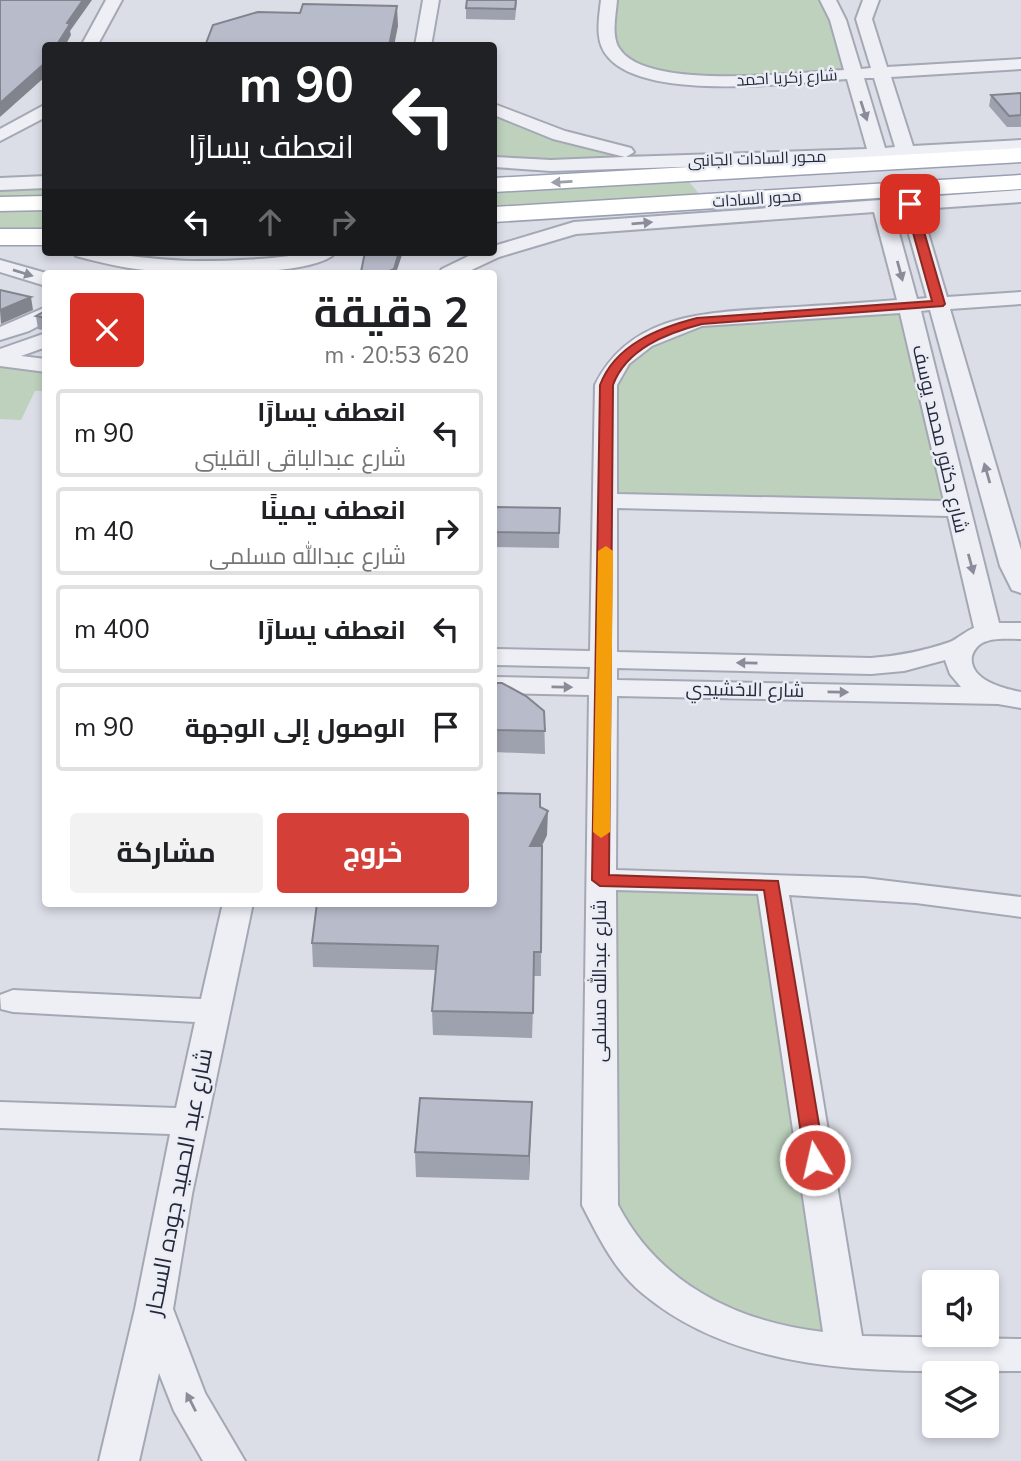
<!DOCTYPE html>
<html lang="ar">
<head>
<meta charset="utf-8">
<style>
	:root { --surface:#fff; --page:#f2f2f2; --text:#202124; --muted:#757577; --line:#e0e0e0; --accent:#d43f38 }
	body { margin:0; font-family:"Nunito Sans",Cairo,sans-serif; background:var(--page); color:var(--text); direction:rtl; height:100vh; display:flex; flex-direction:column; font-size:26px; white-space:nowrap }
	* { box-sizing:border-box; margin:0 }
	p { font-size:23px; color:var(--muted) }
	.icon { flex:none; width:38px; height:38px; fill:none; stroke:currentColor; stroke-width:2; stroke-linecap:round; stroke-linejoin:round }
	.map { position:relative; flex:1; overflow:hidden; direction:ltr }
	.sheet { position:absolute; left:42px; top:270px; width:455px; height:637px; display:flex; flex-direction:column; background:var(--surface); border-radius:7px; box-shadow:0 4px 10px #0003; direction:rtl }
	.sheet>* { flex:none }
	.banner { position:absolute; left:42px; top:42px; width:455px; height:214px; border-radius:7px; box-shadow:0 4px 10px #0003; direction:rtl; background:#202124; color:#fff; overflow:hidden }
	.controls { position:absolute; left:922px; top:1270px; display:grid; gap:14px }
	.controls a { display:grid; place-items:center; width:77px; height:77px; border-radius:7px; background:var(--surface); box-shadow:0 4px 10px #0003; font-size:35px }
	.pin { position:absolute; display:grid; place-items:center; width:60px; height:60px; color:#fff; margin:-30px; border-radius:14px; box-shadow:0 4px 10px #0006 }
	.me { position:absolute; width:77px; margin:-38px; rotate:351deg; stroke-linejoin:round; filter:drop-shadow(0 0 5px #0008) }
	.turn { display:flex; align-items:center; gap:24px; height:147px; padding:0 28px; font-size:32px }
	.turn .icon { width:91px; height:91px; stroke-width:2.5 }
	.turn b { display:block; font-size:49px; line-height:60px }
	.lanes { display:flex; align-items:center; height:66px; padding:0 28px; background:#0003; justify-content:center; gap:35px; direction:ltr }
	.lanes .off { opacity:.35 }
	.round { display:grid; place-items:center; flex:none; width:74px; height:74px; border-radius:7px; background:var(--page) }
	.overview { display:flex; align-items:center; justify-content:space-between; height:119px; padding:0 28px }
	h1 { font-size:42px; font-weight:700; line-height:52px }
	.action { display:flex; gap:14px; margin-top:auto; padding:14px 28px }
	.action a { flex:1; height:80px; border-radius:7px; background:var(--accent); color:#fff; font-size:28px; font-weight:700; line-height:80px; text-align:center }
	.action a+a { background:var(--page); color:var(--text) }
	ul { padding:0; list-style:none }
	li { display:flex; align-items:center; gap:21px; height:88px; margin:0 14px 10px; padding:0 14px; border:4px solid var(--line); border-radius:7px }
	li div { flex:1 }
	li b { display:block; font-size:26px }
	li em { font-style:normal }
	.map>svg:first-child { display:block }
</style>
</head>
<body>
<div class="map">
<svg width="1021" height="1461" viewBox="0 0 1021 1461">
	<rect width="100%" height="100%" fill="#dbdee7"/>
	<g fill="#bdd1bc">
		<polygon points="609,0 828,0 852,74 686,80 616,55"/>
		<polygon points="494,109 627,152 676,162 494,162"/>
		<polygon points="684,176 706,202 494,214 494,185"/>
		<polygon points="45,182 45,237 0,237 0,184"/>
		<polygon points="909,306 956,509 606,501 611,371 676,327"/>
		<polygon points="0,360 45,366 45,391 35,391 21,420 0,419"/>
		<polygon points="601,880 772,885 845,1352 787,1345 647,1275 600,1205"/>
	</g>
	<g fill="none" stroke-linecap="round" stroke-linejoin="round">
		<defs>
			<g id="minor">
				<polygon points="106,0 122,0 97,46 81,46"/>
				<polygon points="423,0 439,0 431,46 415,46"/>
				<path d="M601,0H617C616,15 611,35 619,48C646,92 798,72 844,70L830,20L820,0H836L846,20L861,69L871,68L856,19L863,0H879L872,19L887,67L1021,59V69L891,77L913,146L1021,140V150L742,165L551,171L494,167V157L551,160L625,157L553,139L494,115V104L565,131L631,148L634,152L626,157L867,149L847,79C793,83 646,102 608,57C594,41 599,19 601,0ZM864,78H874L895,147L885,148Z"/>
				<polygon points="46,104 46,117 0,141 0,129"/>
				<polygon points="46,176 46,188 0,190 0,178"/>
				<path d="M1021,190V202L921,209L947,297L1021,292V304L950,309L1021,550V593L1012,590L1000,566L930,310L921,311L999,623H1021V639C1009,639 994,637 982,643C977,646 974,650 972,656C968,680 1004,689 1021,692V708L998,704L617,696L616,870L864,878L1021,897V917L916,903L789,895L862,1336L1021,1339V1371C893,1371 746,1380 642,1293C614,1270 598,1236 582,1205L589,695L494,693V677L589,679L590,667L494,665V649L590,651L595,385C631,312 708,313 778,308C818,306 858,303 897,300L874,212L576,234L499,257L465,273H439L442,269L477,252H494V246L574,222ZM902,210L927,298L917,299L893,211ZM900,313L944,501L617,494V385L629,364L652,346L702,326ZM617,508L948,516L974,628C964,632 959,638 950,642C924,651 898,656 871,658L617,652ZM945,660L950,674L961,687L617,680V668L871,674L904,671ZM616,890L758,894L823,1332C737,1322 659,1284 618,1205Z"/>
				<path d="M73,252C115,252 155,261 196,261C221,261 247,260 272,258C294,256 314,252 336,252C317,278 178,274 145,270C122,268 99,262 76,256Z"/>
				<polygon points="0,260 46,273 46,286 0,272"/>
				<polygon points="46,307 46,322 29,331 0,340 0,327"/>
				<polygon points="46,333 46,347 21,356 46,359 46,372 0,366 0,349"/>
				<polygon points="223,903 253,903 192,1194 173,1309 205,1393 245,1461 203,1461 174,1411 159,1373 139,1461 99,1461 135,1309 170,1134 0,1128 0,1102 176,1108 195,1022 13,1012 1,1009 0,995 13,990 201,999"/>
			</g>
			<g id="major">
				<polygon points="1021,148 1021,162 494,192 494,178"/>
				<polygon points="1021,175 1021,189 494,222 494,207"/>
				<polygon points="46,196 46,210 0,211 0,197"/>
				<rect x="0" y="229" width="46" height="16"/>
			</g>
		</defs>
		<use href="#minor" stroke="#a4a8b4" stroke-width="4"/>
		<use href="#major" stroke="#9a9fb3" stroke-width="3"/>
		<use href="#minor" fill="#eeeff5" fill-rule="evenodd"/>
		<use href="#major" fill="#fff" fill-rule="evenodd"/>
	</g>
	<g fill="#9ea1ae">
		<polygon points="517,0 515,20 466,19 466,8"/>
		<polygon points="1021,93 1021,127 1007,127 989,106 991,95"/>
		<polygon points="46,310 46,331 38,329 36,316"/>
		<polygon points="494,507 560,508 559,548 494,547"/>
		<polygon points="494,683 544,711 545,754 494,752"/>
		<polygon points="547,835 542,846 541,976 534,976 532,1038 433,1035 432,1011 436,970 313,967 312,943"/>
		<polygon points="531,1126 529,1180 416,1177 415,1152"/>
	</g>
	<g fill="#81838d">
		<polygon points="83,0 92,0 70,31 71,35 65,46 56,46 67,23"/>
		<polygon points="397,6 398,26 394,46 389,46"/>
		<polygon points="46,62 46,76 0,117 0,103"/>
		<polygon points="399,252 403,252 396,273 387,273"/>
		<polygon points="31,297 33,310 1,324 0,310"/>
		<polygon points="548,811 547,835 530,870 530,846"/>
		<polygon points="532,1102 531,1126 529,1180 529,1156"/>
	</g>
	<g fill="#b8bbca" stroke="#81838d" stroke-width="2">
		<polygon points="0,0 83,0 67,23 70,24 56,46 46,46 46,62 0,103"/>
		<polygon points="467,0 516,0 515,9 466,8"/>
		<polygon points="303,4 397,6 389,46 205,46 213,25 258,12 300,13"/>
		<polygon points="1021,93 1021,115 1009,116 991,95"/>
		<polygon points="365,252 399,252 394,269 387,272 361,272"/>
		<polygon points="0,290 31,297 0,310"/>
		<polygon points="46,310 46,318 36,316 45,311"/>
		<polygon points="494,507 560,508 559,533 494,532"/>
		<polygon points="494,683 502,683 526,696 544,711 545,731 494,730"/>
		<polygon points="494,793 540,794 540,807 548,811 530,846 542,846 541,952 534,952 533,1013 432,1011 438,946 312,943 317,903 494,903"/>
		<polygon points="420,1098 532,1102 529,1156 415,1152"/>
	</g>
	<defs><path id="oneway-solid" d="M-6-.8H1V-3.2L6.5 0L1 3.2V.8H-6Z" transform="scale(1.75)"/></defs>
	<g fill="#8a8c99">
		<use href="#oneway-solid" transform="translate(864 111) rotate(72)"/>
		<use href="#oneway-solid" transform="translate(642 223) rotate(-5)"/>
		<use href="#oneway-solid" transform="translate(900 271) rotate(75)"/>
		<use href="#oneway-solid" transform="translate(23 273) rotate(17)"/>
		<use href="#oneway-solid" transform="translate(987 473) rotate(-106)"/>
		<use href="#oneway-solid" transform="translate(971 564) rotate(75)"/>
		<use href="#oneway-solid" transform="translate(747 663) rotate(-179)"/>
		<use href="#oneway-solid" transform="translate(562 687) rotate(1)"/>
		<use href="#oneway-solid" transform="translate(838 692) rotate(1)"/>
		<use href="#oneway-solid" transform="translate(191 1402) rotate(-117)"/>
	</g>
	<use fill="#9d9fa8" href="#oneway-solid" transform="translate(562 182) rotate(177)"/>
	<path fill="#d43f38" stroke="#8a2924" stroke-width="2" d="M910,200L916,204L945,304L943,306L702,324C667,333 626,349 613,385L609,875L778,881L825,1160L822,1165L815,1167L808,1165L805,1160L764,890L600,886L592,880L600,385C615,345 658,328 697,318L932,301L905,204Z"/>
	<polygon fill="#f59e0b" points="606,546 613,551 610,832 601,838 593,832 598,551"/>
	<g text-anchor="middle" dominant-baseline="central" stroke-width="5" stroke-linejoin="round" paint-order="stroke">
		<g font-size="16" fill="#25293d" stroke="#ebedf4">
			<text transform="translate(787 78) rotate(-3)">شارع زكريا احمد</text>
			<text transform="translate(757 159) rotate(-2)">محور السادات الجانبى</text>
			<text transform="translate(757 199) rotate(-4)">محور السادات</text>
		</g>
		<g font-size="19" fill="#25293d" stroke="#ebedf4">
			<text transform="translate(940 439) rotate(77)">شارع دكتور محمد يوسف</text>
			<text transform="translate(745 690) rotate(1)">شارع الاخشيدي</text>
			<text transform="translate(600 981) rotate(-90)">شارع عبدالله مسلمى</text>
		</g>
		<g font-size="23" fill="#25293d" stroke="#ebedf4">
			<text transform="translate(179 1182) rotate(-79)">شارع عبد الحميد جوده السحار</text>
		</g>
	</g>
</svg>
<div class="controls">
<a><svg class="icon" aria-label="sound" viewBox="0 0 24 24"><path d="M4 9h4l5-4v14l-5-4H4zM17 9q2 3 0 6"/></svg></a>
<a><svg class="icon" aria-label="layers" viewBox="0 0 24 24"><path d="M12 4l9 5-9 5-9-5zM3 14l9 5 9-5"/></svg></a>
</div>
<div class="pin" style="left:910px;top:204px;background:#d93025"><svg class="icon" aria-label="arrive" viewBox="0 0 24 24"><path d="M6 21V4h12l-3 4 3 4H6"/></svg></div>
<svg class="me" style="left:815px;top:1160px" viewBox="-20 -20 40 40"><circle r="17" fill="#d43f38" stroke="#fff" stroke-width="3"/><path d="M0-11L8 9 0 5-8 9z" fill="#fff"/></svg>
<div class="banner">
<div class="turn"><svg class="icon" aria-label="left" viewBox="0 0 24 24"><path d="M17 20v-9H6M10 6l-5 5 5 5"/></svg><div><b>90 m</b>انعطف يسارًا</div></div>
<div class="lanes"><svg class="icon" aria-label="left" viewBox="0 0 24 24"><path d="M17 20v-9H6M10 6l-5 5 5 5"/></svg><svg class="icon off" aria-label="ahead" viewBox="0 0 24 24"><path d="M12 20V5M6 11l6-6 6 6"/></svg><svg class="icon off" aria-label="right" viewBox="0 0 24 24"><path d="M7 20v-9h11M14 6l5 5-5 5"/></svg></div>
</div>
<section class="sheet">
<div class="overview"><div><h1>2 دقيقة</h1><p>620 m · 20:53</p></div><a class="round" style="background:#d93025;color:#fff"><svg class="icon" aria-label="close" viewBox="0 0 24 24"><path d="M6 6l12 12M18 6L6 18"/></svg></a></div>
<ul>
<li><svg class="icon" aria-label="left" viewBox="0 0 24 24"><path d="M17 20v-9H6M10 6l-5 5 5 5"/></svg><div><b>انعطف يسارًا</b><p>شارع عبدالباقى القلينى</p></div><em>90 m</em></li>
<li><svg class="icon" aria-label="right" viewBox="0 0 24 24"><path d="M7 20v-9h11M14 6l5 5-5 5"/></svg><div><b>انعطف يمينًا</b><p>شارع عبدالله مسلمى</p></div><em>40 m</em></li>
<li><svg class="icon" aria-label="left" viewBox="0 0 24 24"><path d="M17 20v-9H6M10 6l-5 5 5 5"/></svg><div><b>انعطف يسارًا</b></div><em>400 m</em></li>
<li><svg class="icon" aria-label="arrive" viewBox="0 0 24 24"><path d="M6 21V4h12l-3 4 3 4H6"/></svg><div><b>الوصول إلى الوجهة</b></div><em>90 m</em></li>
</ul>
<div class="action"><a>خروج</a><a>مشاركة</a></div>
</section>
</div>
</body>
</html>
